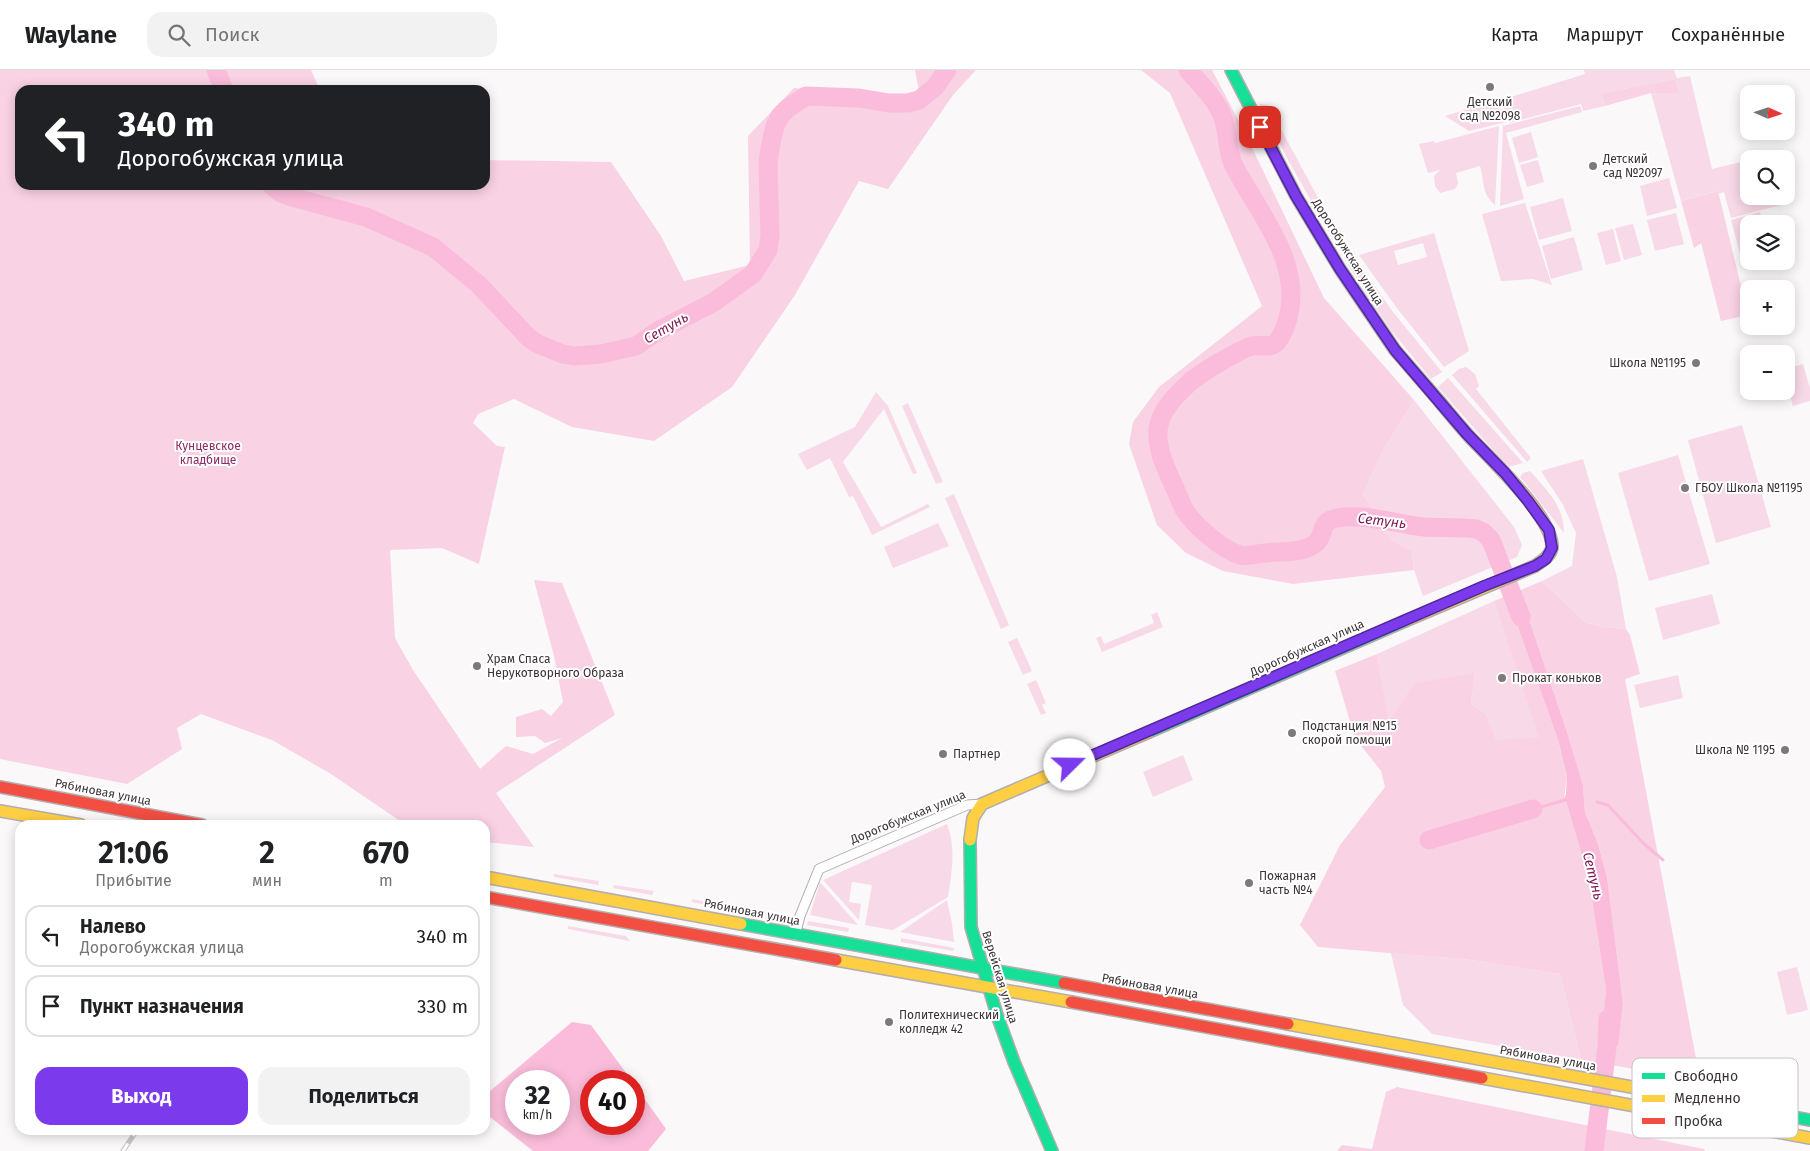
<!DOCTYPE html>
<html lang="ru">
<head>
<meta charset="utf-8">
<style>
	:root { --surface:#fff; --page:#f2f2f2; --text:#202124; --muted:#757577; --line:#e0e0e0; --accent:#7c3aed }
	body { margin:0; font-family:"Fira Sans",sans-serif; background:var(--page); color:var(--text); height:100vh; display:flex; flex-direction:column; font-size:19px; white-space:nowrap }
	* { box-sizing:border-box; margin:0 }
	p { font-size:16px; color:var(--muted) }
	.icon { flex:none; width:28px; height:28px; fill:none; stroke:currentColor; stroke-width:2; stroke-linecap:round; stroke-linejoin:round }
	.map { position:relative; flex:1; overflow:hidden }
	.details { position:absolute; left:15px; top:750px; width:475px; height:315px; display:flex; flex-direction:column; background:var(--surface); border-radius:15px; box-shadow:0 2px 12px #0003 }
	.details>* { flex:none }
	.top-card { position:absolute; left:15px; top:15px; width:475px; height:105px; border-radius:15px; box-shadow:0 2px 12px #0003; background:#202124; color:#fff; overflow:hidden }
	.needle { width:32px; rotate:93deg }
	.fabs { position:absolute; left:1740px; top:15px; display:grid; gap:10px }
	.fabs a { display:grid; place-items:center; width:55px; height:55px; border-radius:10px; background:var(--surface); box-shadow:0 2px 12px #0003; font-size:25px }
	.speed { position:absolute; left:505px; top:1000px; display:flex; gap:10px; font-size:25px; font-weight:700; text-align:center }
	.speed>* { display:grid; place-content:center; width:65px; height:65px; border-radius:50%; background:var(--surface); box-shadow:0 2px 12px #0003; line-height:1 }
	.speed small { font-size:12px; font-weight:400 }
	.speed .limit { border:8px solid #d22; background:#fff; color:#111 }
	.pin { position:absolute; display:grid; place-items:center; width:42px; height:42px; color:#fff; margin:-21px; border-radius:10px; box-shadow:0 2px 8px #0006 }
	.me { position:absolute; width:55px; margin:-28px; rotate:68deg; stroke-linejoin:round; filter:drop-shadow(0 0 4px #0008) }
	.turn { display:flex; align-items:center; gap:18px; height:105px; padding:0 20px; font-size:22px }
	.turn .icon { width:65px; height:65px; stroke-width:2.5 }
	.turn b { display:block; font-size:35px; line-height:42px }
	.eta { display:flex; justify-content:space-evenly; align-items:center; height:85px; text-align:center }
	.eta b { font-size:30px; font-weight:700; line-height:35px }
	.cta { display:flex; gap:10px; margin-top:auto; padding:10px 20px }
	.cta a { flex:1; height:58px; border-radius:15px; background:var(--accent); color:#fff; font-size:20px; font-weight:700; line-height:58px; text-align:center }
	.cta a+a { background:var(--page); color:var(--text) }
	ul { padding:0; list-style:none }
	li { display:flex; align-items:center; gap:15px; height:62px; margin:0 10px 8px; padding:0 10px; border:2px solid var(--line); border-radius:15px }
	li div { flex:1 }
	li b { display:block; font-size:19px }
	li em { font-style:normal }
	header { display:flex; align-items:center; gap:30px; box-sizing:border-box; height:70px; padding:0 25px; background:var(--surface); border-bottom:1px solid var(--line) }
	header strong { font-size:24px }
	nav { display:flex; gap:28px; margin-inline-start:auto; font-size:18px }
	.search { width:350px; height:45px; background:var(--page); display:flex; align-items:center; gap:12px; box-sizing:border-box; padding:0 18px; border-radius:15px; color:var(--muted); font-size:19px }
	.map>svg:first-child { display:block }
</style>
</head>
<body>
<header>
<strong>Waylane</strong>
<div class="search"><svg class="icon" aria-label="search" viewBox="0 0 24 24"><circle cx="10" cy="10" r="6"/><path d="M15 15l6 6"/></svg>Поиск</div>
<nav><a>Карта</a><a>Маршрут</a><a>Сохранённые</a></nav>
</header>
<div class="map">
<svg width="1810" height="1081" viewBox="0 0 1810 1081">
	<rect width="100%" height="100%" fill="#fbf8f9"/>
	<g fill="#f8d9e7" fill-rule="evenodd">
		<polygon points="1584,0 1674,0 1677,8 1690,6 1712,99 1749,90 1749,126 1783,126 1785,134 1731,148 1724,122 1718,124 1717,121 1681,131 1651,23 1679,23 1676,9 1602,23 1605,36 1583,41 1581,34 1509,53 1501,30 1585,4"/>
		<polygon points="1498,30 1506,52 1469,61 1445,46"/>
		<polygon points="1260,34 1268,35 1345,178 1344,180 1338,177 1334,171 1288,90"/>
		<polygon points="1580,36 1582,42 1506,63 1524,129 1500,136 1503,56"/>
		<path d="M1499,56L1495,135C1481,123 1485,113 1480,96L1456,103L1458,113L1455,119L1440,123L1435,116L1434,106L1440,100L1428,103L1419,74L1434,71L1435,73Z"/>
		<polygon points="1531,62 1538,87 1519,93 1512,68"/>
		<polygon points="1538,90 1544,112 1527,117 1520,95"/>
		<polygon points="1669,108 1677,138 1647,146 1640,116"/>
		<polygon points="1563,128 1572,161 1539,170 1530,137"/>
		<polygon points="1525,133 1552,215 1533,209 1501,211 1482,144"/>
		<polygon points="1760,142 1763,154 1749,154 1749,191 1767,191 1744,198 1731,150"/>
		<polygon points="1676,143 1684,174 1655,181 1647,150"/>
		<polygon points="1633,154 1642,185 1624,190 1615,158"/>
		<polygon points="1613,159 1621,191 1606,195 1597,163"/>
		<path d="M1434,163L1469,281L1444,297L1396,237L1359,185ZM1423,173L1427,187L1398,195L1394,181Z"/>
		<polygon points="1574,167 1583,200 1551,209 1542,176"/>
		<polygon points="1354,187 1393,242 1442,302 1431,309 1390,259 1348,195 1349,190"/>
		<polygon points="1803,294 1810,318 1810,331 1793,336 1786,312 1786,299"/>
		<polygon points="1466,297 1475,304 1479,316 1476,319 1531,388 1527,392 1452,305 1459,299"/>
		<polygon points="1448,308 1523,393 1508,397 1438,317"/>
		<polygon points="876,322 888,336 917,403 913,404 884,339 843,392 881,457 928,434 930,437 872,465 853,426 849,427 830,388 807,400 798,384 855,357"/>
		<polygon points="1414,330 1514,457 1522,475 1517,487 1423,526 1414,500 1412,481 1391,470 1363,424 1382,382"/>
		<polygon points="908,333 943,412 936,414 902,336"/>
		<polygon points="1742,355 1771,457 1716,473 1688,370"/>
		<polygon points="1678,385 1710,494 1649,511 1618,403"/>
		<polygon points="1583,389 1617,507 1626,559 1603,557 1585,552 1542,511 1572,496 1576,463 1563,435 1541,401"/>
		<path d="M1530,401C1547,420 1564,436 1564,463L1520,407L1523,403Z"/>
		<polygon points="954,424 1009,555 1001,559 945,428"/>
		<polygon points="938,453 949,476 893,498 884,477"/>
		<polygon points="1712,524 1720,554 1663,570 1655,538"/>
		<polygon points="1494,531 1540,667 1496,671 1486,644 1471,634 1475,603 1389,652 1377,584"/>
		<polygon points="1157,542 1163,557 1102,582 1096,568 1101,566 1104,574 1154,553 1151,545"/>
		<polygon points="1017,568 1032,601 1023,605 1008,572"/>
		<polygon points="1678,605 1683,628 1640,638 1634,615"/>
		<polygon points="1036,610 1046,633 1042,635 1046,643 1041,645 1027,614"/>
		<polygon points="1183,685 1193,710 1153,727 1143,702"/>
		<path d="M947,754C956,778 952,802 948,827L893,860L865,855L872,815L852,812L849,832L861,834L859,850L823,810Z"/>
		<polygon points="553,804 599,811 598,815 555,807"/>
		<polygon points="820,812 858,855 810,845"/>
		<polygon points="614,815 654,821 652,825 613,818"/>
		<polygon points="692,829 738,838 738,841 692,832"/>
		<polygon points="947,830 952,854 954,872 900,862"/>
		<polygon points="808,851 849,858 848,862 807,855"/>
		<polygon points="568,856 626,866 630,871 568,859"/>
		<polygon points="901,868 954,878 953,881 901,872"/>
		<polygon points="1391,883 1472,890 1560,904 1581,990 1432,964 1403,935"/>
		<polygon points="1797,897 1808,940 1787,945 1777,902"/>
	</g>
	<g fill="#f9d2e4" fill-rule="evenodd">
		<polygon points="0,0 311,0 320,20 20,20 20,115 485,115 485,90 611,92 661,166 684,211 750,195 748,66 794,18 892,27 919,21 915,0 976,0 953,25 888,119 859,111 795,225 732,317 654,371 572,357 514,329 478,344 473,353 497,376 505,377 479,494 442,478 390,480 395,568 413,600 480,699 506,676 533,684 562,668 545,673 535,666 516,667 516,647 542,639 551,646 563,632 554,586 534,510 562,513 615,645 496,723 534,777 485,772 485,755 406,755 331,704 272,670 201,644 177,658 182,679 127,714 0,689"/>
		<polygon points="1141,0 1212,0 1245,63 1324,228 1414,330 1382,382 1363,424 1391,470 1412,481 1414,500 1293,514 1223,501 1186,483 1157,455 1129,374 1133,352 1159,317 1262,236 1170,23"/>
		<polygon points="1676,9 1679,23 1651,23 1605,36 1602,23"/>
		<polygon points="1718,121 1748,245 1721,251 1701,173 1694,178 1681,131"/>
		<path d="M1542,511L1585,552L1603,557L1626,559L1630,565L1640,604L1625,609L1700,1010L1581,990L1560,904L1472,890L1318,877L1300,855L1340,775L1385,717L1381,701L1355,668L1335,601L1377,584L1389,651L1415,613L1475,603L1471,634L1486,644L1496,670L1539,667L1494,531ZM1518,522L1531,555L1567,662L1583,715L1585,742L1598,774L1607,807L1623,933L1617,976L1602,974L1606,920L1589,810L1566,731L1564,729L1567,706L1558,670L1514,546L1505,528Z"/>
		<polygon points="1397,1017 1704,1079 1705,1081 1337,1081 1342,1075 1372,1079 1386,1022"/>
	</g>
	<g fill="#fabcda" fill-rule="evenodd">
		<polygon points="1518,522 1531,555 1567,662 1583,715 1585,742 1598,774 1607,807 1623,933 1618,976 1601,974 1606,920 1589,810 1566,731 1564,729 1566,724 1567,706 1558,670 1514,546 1504,527"/>
		<path d="M572,952L591,955L632,1011H591V1054H634V1014L666,1059L648,1081H533L485,1043V1034L489,1022ZM516,1011H559V1054H516Z"/>
	</g>
	<g fill="none" stroke-linecap="round" stroke-linejoin="round">
		<g stroke="#fabcda" stroke-width="3">
			<polyline points="1597,732 1608,735 1643,773 1663,790"/>
			<polyline points="1533,739 1569,729"/>
		</g>
		<g stroke="#fabcda" stroke-width="19">
			<polyline points="216,0 224,20"/>
			<path d="M1188,0C1200,14 1215,28 1222,45C1229,61 1226,80 1234,96C1258,142 1303,192 1288,248C1286,255 1282,266 1277,272C1270,279 1260,274 1252,276C1239,280 1198,304 1188,314C1178,323 1166,335 1161,348C1151,371 1167,401 1177,423C1180,429 1182,437 1186,442C1196,457 1223,480 1240,485C1249,487 1258,483 1266,483C1281,481 1305,484 1317,472C1326,463 1318,452 1337,448C1366,443 1395,454 1424,457C1441,458 1458,457 1476,459L1483,462L1491,470L1521,547"/>
			<polyline points="271,115 281,123 292,127 366,147 433,177 479,215 529,268 538,274 563,284 574,286 601,284 636,276 658,261 714,232 753,204 768,180 770,166 768,93 770,78 775,56 780,46 788,38 806,26 859,28 889,33 908,33 919,30 935,17 947,0"/>
			<polyline points="1429,770 1533,739"/>
			<polyline points="1594,1081 1607,977 1608,949"/>
		</g>
		<defs>
			<polyline id="street" points="795,865 800,846 819,799 967,735 982,734"/>
			<g id="fast">
				<polyline points="1231,0 1296,126 1340,199 1395,280 1440,332"/>
				<polyline points="1149,662 1405,551"/>
				<polyline points="970,770 971,857 997,945 1014,992 1052,1081"/>
				<polyline points="741,854 1064,913"/>
				<polyline points="1648,1020 1810,1050"/>
			</g>
			<g id="slow">
				<path d="M1405,551L1535,496C1542,491 1551,486 1552,477C1553,446 1488,387 1468,365C1458,354 1449,343 1440,332"/>
				<polyline points="0,741 81,755"/>
				<polyline points="970,770 973,748 982,734 1149,662"/>
				<polyline points="485,807 741,854"/>
				<polyline points="836,890 1071,932"/>
				<polyline points="1288,954 1648,1020"/>
				<polyline points="1482,1008 1810,1068"/>
			</g>
			<g id="jam">
				<polyline points="0,717 202,755"/>
				<polyline points="485,827 836,890"/>
				<polyline points="1064,913 1288,954"/>
				<polyline points="1071,932 1482,1008"/>
			</g>
		</defs>
		<use href="#street" stroke="#b2adaf" stroke-width="11"/>
		<use href="#fast" stroke="#b2adaf" stroke-width="14"/>
		<use href="#slow" stroke="#b2adaf" stroke-width="14"/>
		<use href="#jam" stroke="#b2adaf" stroke-width="14"/>
		<use href="#street" stroke="#fefefe" stroke-width="9"/>
		<use href="#fast" stroke="#16e098" stroke-width="11"/>
		<use href="#slow" stroke="#ffcf43" stroke-width="11"/>
		<use href="#jam" stroke="#f24e42" stroke-width="11"/>
		<defs>
			<polyline id="rail" points="123,1081 137,1060"/>
		</defs>
		<use href="#rail" stroke="#c9c8c8" stroke-width="5"/>
		<use href="#rail" stroke="#fff" stroke-width="3" stroke-dasharray="9" stroke-linecap="butt"/>
	</g>
	<g fill="none" stroke-linecap="round" stroke-linejoin="round">
		<defs>
			<polyline id="route" points="1070,695 1484,516 1535,496 1546,489 1552,478 1549,460 1528,431 1505,403 1467,364 1395,280 1340,199 1296,126 1260,57"/>
		</defs>
		<use href="#route" stroke="#51269a" stroke-width="12"/>
		<use href="#route" stroke="#7c3aed" stroke-width="9"/>
	</g>
	<g fill="#7f787b" stroke="#fff" stroke-width="2">
		<circle cx="1490" cy="17" r="5"/>
		<circle cx="1593" cy="96" r="5"/>
		<circle cx="1696" cy="293" r="5"/>
		<circle cx="1685" cy="418" r="5"/>
		<circle cx="477" cy="596" r="5"/>
		<circle cx="1502" cy="608" r="5"/>
		<circle cx="1292" cy="663" r="5"/>
		<circle cx="1785" cy="680" r="5"/>
		<circle cx="943" cy="684" r="5"/>
		<circle cx="1249" cy="813" r="5"/>
		<circle cx="889" cy="952" r="5"/>
	</g>
	<g text-anchor="middle" dominant-baseline="central" stroke-width="4" stroke-linejoin="round" paint-order="stroke">
		<g font-size="12" fill="#3c3337" stroke="#fff" text-anchor="start">
			<text x="1490" y="32" text-anchor="middle">Детский<tspan x="1490" dy="14">сад №2098</tspan></text>
			<text x="1603" y="89">Детский<tspan x="1603" dy="14">сад №2097</tspan></text>
			<text x="1686" y="293" text-anchor="end">Школа №1195</text>
			<text x="1695" y="418">ГБОУ Школа №1195</text>
			<text x="487" y="589">Храм Спаса<tspan x="487" dy="14">Нерукотворного Образа</tspan></text>
			<text x="1512" y="608">Прокат коньков</text>
			<text x="1302" y="656">Подстанция №15<tspan x="1302" dy="14">скорой помощи</tspan></text>
			<text x="1775" y="680" text-anchor="end">Школа № 1195</text>
			<text x="953" y="684">Партнер</text>
			<text x="1259" y="806">Пожарная<tspan x="1259" dy="14">часть №4</tspan></text>
			<text x="899" y="945">Политехнический<tspan x="899" dy="14">колледж 42</tspan></text>
		</g>
		<g font-size="12" fill="#3c3337" stroke="#fff">
			<text transform="translate(1348 182) rotate(58)">Дорогобужская улица</text>
			<text transform="translate(1307 578) rotate(-24)">Дорогобужская улица</text>
			<text transform="translate(103 722) rotate(11)">Рябиновая улица</text>
			<text transform="translate(908 747) rotate(-22)">Дорогобужская улица</text>
			<text transform="translate(752 842) rotate(11)">Рябиновая улица</text>
			<text transform="translate(1000 907) rotate(73)">Верейская улица</text>
			<text transform="translate(1150 916) rotate(10)">Рябиновая улица</text>
			<text transform="translate(1548 988) rotate(10)">Рябиновая улица</text>
		</g>
		<g font-size="12" fill="#8e2c63" stroke="#fff">
			<text x="208" y="376">Кунцевское<tspan x="208" dy="14">кладбище</tspan></text>
		</g>
		<g font-size="14" font-style="italic" fill="#7d1a55" stroke="#fff">
			<text transform="translate(666 258) rotate(-30)">Сетунь</text>
			<text transform="translate(1382 451) rotate(7)">Сетунь</text>
			<text transform="translate(1593 806) rotate(76)">Сетунь</text>
		</g>
	</g>
	<rect x="1632" y="988" width="166" height="80" rx="8" fill="#fff" stroke="#c4c2c3" stroke-width="1"/>
	<rect x="1642" y="1003" width="23" height="6" fill="#16e098"/>
	<rect x="1642" y="1025" width="23" height="7" fill="#ffcf43"/>
	<rect x="1642" y="1048" width="23" height="6" fill="#f24e42"/>
	<g font-size="14" fill="#3c3337">
		<text x="1674" y="1011">Свободно</text>
		<text x="1674" y="1033">Медленно</text>
		<text x="1674" y="1056">Пробка</text>
	</g>
</svg>
<div class="fabs">
<a><svg class="needle" viewBox="-14 -14 28 28"><path d="M0-13l5 13h-10z" fill="#e53935"/><path d="M0 13l5-13h-10z" fill="#757577"/></svg></a>
<a><svg class="icon" aria-label="search" viewBox="0 0 24 24"><circle cx="10" cy="10" r="6"/><path d="M15 15l6 6"/></svg></a>
<a><svg class="icon" aria-label="layers" viewBox="0 0 24 24"><path d="M12 4l9 5-9 5-9-5zM3 14l9 5 9-5"/></svg></a>
<a>+</a>
<a>−</a>
</div>
<div class="speed"><div>32<small>km/h</small></div><div class="limit">40</div></div>
<div class="pin" style="left:1260px;top:57px;background:#d93025"><svg class="icon" aria-label="arrive" viewBox="0 0 24 24"><path d="M6 21V4h12l-3 4 3 4H6"/></svg></div>
<svg class="me" style="left:1070px;top:695px" viewBox="-20 -20 40 40"><circle r="19" fill="#fff"/><path d="M0-13L10 11 0 6-10 11z" fill="#7c3aed"/></svg>
<div class="top-card">
<div class="turn"><svg class="icon" aria-label="left" viewBox="0 0 24 24"><path d="M17 20v-9H6M10 6l-5 5 5 5"/></svg><div><b>340 m</b>Дорогобужская улица</div></div>
</div>
<section class="details">
<div class="eta">
<div><b>21:06</b><p>Прибытие</p></div>
<div><b>2</b><p>мин</p></div>
<div><b>670</b><p>m</p></div>
</div>
<ul>
<li><svg class="icon" aria-label="left" viewBox="0 0 24 24"><path d="M17 20v-9H6M10 6l-5 5 5 5"/></svg><div><b>Налево</b><p>Дорогобужская улица</p></div><em>340 m</em></li>
<li><svg class="icon" aria-label="arrive" viewBox="0 0 24 24"><path d="M6 21V4h12l-3 4 3 4H6"/></svg><div><b>Пункт назначения</b></div><em>330 m</em></li>
</ul>
<div class="cta"><a>Выход</a><a>Поделиться</a></div>
</section>
</div>
</body>
</html>
